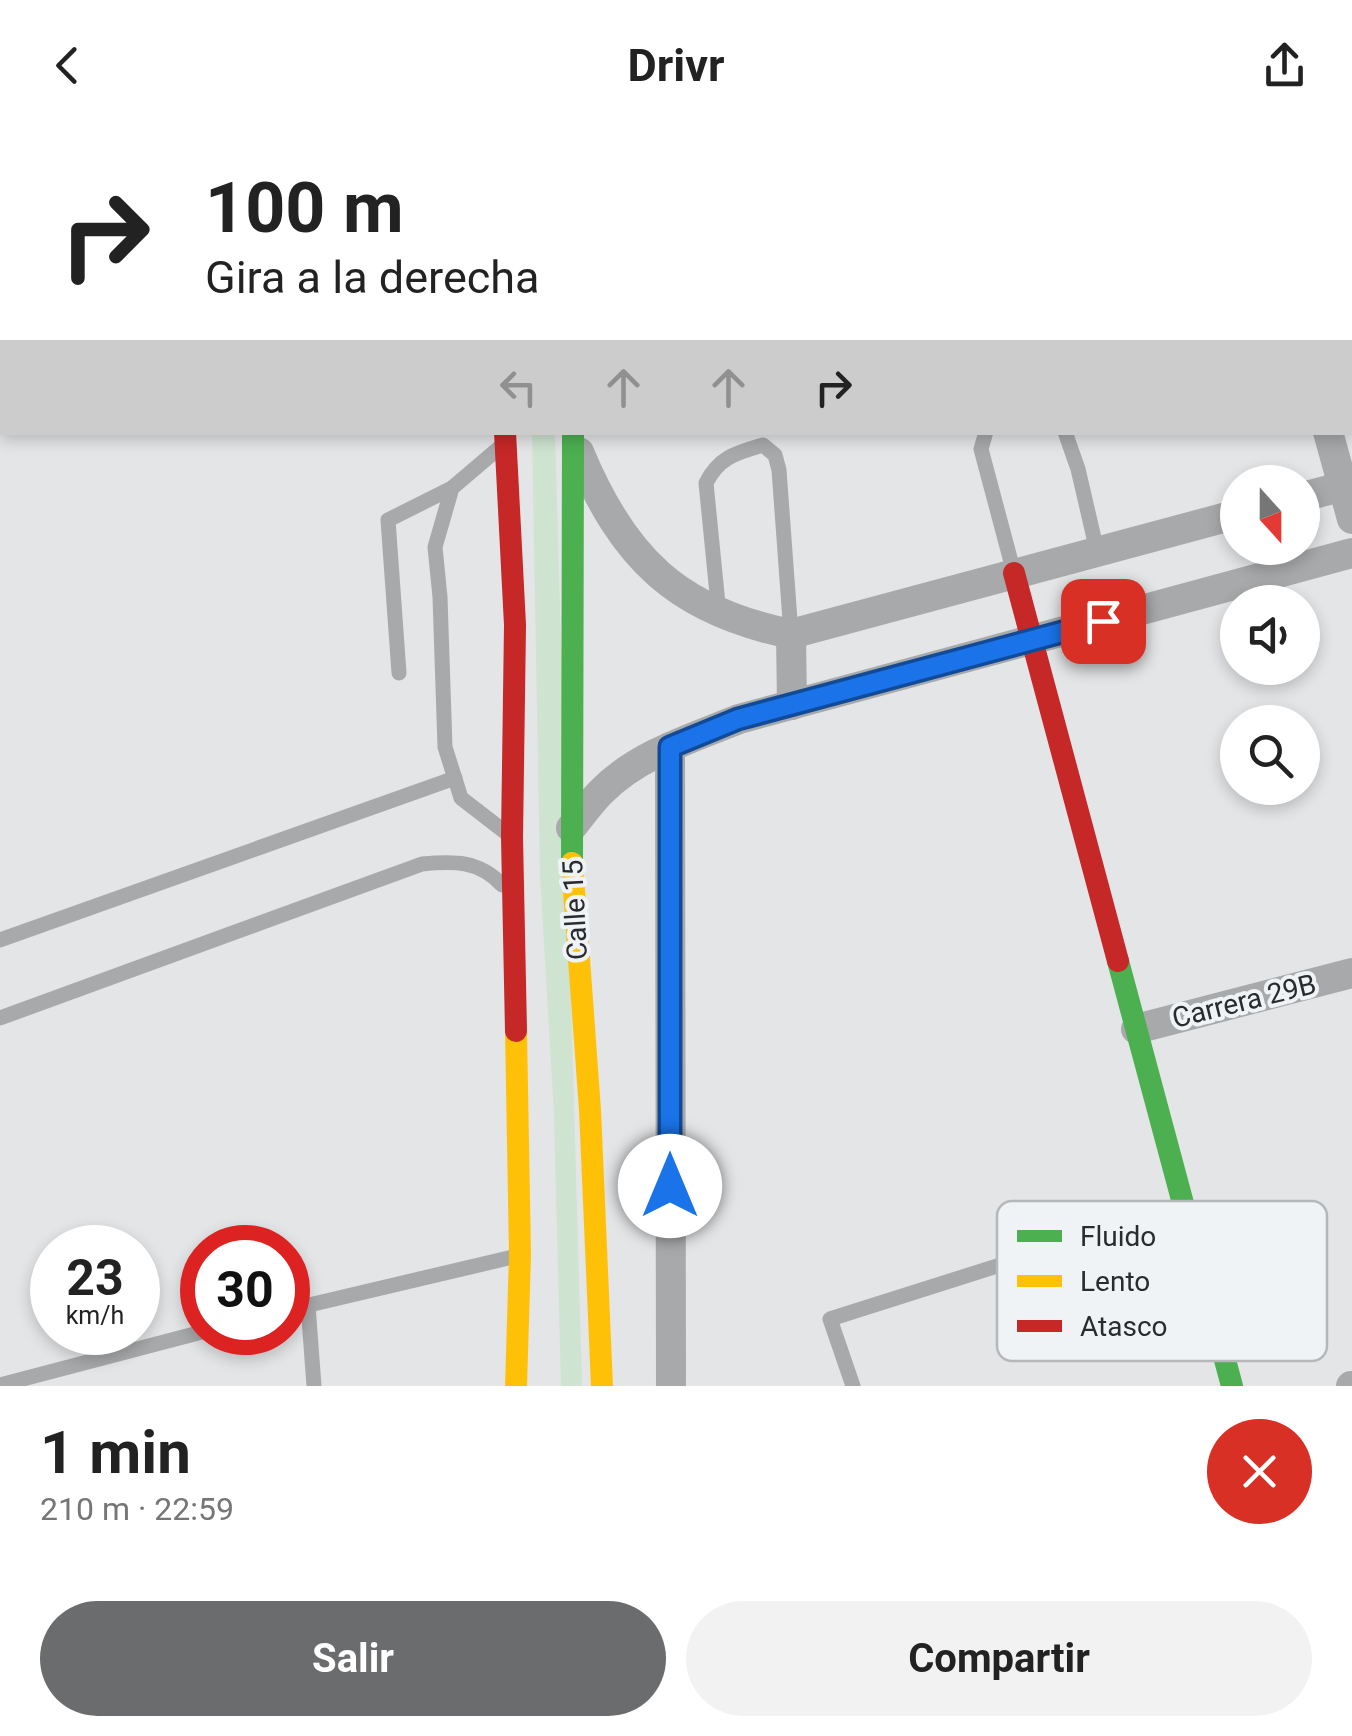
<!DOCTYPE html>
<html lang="es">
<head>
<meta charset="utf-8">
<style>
	:root { --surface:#fff; --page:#f2f2f2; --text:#222; --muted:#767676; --accent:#6b6c6d }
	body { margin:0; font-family:Roboto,sans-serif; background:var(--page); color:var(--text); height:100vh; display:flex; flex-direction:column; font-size:38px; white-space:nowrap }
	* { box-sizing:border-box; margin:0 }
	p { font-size:32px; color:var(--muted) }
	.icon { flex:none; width:55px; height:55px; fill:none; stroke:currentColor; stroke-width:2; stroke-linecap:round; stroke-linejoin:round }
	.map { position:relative; height:1256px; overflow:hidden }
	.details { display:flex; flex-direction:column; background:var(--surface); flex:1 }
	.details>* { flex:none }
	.top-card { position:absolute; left:0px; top:0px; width:1352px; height:305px; box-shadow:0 5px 15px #0003; background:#fff; color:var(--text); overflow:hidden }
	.needle { width:65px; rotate:159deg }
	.buttons { position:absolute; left:1220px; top:335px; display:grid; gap:20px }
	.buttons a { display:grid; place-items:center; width:100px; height:100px; border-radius:50%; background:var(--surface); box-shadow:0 5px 15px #0003; font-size:50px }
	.speed { position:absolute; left:30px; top:1095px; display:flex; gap:20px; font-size:50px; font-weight:700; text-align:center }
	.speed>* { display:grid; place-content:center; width:130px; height:130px; border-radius:50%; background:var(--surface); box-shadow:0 5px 15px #0003; line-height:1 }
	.speed small { font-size:25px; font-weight:400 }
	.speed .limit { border:15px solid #d22; background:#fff; color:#111 }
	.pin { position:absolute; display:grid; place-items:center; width:85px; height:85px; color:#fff; margin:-42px; border-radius:20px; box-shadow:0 5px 15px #0006 }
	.me { position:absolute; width:110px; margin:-55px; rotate:0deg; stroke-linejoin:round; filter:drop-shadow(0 0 8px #0008) }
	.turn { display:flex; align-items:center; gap:35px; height:210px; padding:0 40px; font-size:45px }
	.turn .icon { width:130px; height:130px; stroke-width:2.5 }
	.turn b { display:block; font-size:70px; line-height:85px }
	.lanes { display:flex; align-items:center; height:95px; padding:0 40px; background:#0003; justify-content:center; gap:50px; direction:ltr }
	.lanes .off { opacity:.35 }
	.round { display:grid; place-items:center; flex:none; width:105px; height:105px; border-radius:52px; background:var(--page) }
	.summary { display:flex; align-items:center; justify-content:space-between; height:170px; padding:0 40px }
	h1 { font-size:60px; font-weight:700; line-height:75px }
	.primary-button { display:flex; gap:20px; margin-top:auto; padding:20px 40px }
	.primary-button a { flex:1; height:115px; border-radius:60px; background:var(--accent); color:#fff; font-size:40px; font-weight:700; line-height:115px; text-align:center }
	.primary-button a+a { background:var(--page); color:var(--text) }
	header { display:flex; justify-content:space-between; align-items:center; height:130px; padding:0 40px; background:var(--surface); font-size:45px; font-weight:700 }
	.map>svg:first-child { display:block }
</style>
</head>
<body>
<header><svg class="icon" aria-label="back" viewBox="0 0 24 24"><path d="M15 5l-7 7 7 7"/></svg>Drivr<svg class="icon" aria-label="share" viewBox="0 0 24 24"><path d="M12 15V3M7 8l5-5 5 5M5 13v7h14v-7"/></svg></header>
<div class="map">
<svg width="1352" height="1256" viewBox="0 0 1352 1256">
	<rect width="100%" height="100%" fill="#e4e5e7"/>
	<polygon fill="#cee3d0" points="532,303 555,303 582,1256 561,1256 554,984 540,744"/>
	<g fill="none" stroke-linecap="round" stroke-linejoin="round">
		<g stroke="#a8a9aa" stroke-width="15">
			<polyline points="986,302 981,319 1014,443"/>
			<polyline points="1065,302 1078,339 1097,421"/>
			<polyline points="499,318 452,358 435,417 440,467 445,617 461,668 505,702"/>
			<path d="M719,484L706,353C719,327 736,323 763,315L775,325L779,340L791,504"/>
			<polyline points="399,543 388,390 452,358"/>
			<polyline points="0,810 455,648"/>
			<path d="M0,888L422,734C453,731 479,730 502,755"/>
			<polyline points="308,1175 314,1256"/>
			<polyline points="288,1180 517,1126"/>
			<polyline points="0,1255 202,1202"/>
			<polyline points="853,1256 830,1189 1183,1077"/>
		</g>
		<g stroke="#a8a9aa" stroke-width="30">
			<polyline points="1244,0 1245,2"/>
			<polyline points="1328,302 1352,389"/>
			<path d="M579,322C623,428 677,481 791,504L1238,384"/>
			<polyline points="1302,367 1352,354"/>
			<polyline points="791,504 792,575"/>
			<polyline points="670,617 671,1256"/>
			<path d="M571,698C581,686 590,673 601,662C637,625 692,608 739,589L1352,423"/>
			<polyline points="1136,899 1352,843"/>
			<polyline points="1351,1256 1352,1256"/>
		</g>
		<g stroke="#4caf50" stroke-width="22">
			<polyline points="568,0 568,2"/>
			<polyline points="572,733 573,302"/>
			<polyline points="1118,831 1232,1256"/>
		</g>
		<g stroke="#ffc107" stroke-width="22">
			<polyline points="572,733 590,980 602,1256"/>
			<polyline points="516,901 520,1125 516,1256"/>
		</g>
		<g stroke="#c62828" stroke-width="22">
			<polyline points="502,0 502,2"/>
			<polyline points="505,302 515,495 512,707 516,901"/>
			<polyline points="1014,443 1118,831"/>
		</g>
	</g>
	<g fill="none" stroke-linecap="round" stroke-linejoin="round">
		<defs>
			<polyline id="route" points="670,1056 670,617 738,589 1103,491"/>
		</defs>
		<use href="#route" stroke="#114b97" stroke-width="25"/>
		<use href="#route" stroke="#1a73e8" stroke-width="18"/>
	</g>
	<g text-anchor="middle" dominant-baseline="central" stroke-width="8" stroke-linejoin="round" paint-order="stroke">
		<g font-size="28" fill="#2a2b2c" stroke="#f0f3f6">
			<text transform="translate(575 780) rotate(-93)">Calle 15</text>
			<text transform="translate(1244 871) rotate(-14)">Carrera 29B</text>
		</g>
	</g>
	<rect x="997" y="1071" width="330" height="160" rx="15" fill="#f0f3f6" stroke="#b5b7b9" stroke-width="2.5"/>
	<rect x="1017" y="1100" width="45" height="12" fill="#4caf50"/>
	<rect x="1017" y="1145" width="45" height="12" fill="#ffc107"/>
	<rect x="1017" y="1190" width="45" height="12" fill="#c62828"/>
	<g font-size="28" fill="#2a2b2c">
		<text x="1080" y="1116">Fluido</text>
		<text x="1080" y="1161">Lento</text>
		<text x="1080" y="1206">Atasco</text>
	</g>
</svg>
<div class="buttons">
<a><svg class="needle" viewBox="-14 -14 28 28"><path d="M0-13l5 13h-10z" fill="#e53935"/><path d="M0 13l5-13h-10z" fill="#767676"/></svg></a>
<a><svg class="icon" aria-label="sound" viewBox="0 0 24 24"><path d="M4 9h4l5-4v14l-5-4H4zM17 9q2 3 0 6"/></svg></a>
<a><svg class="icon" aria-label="search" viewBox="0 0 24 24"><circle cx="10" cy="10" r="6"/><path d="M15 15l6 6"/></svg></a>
</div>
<div class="speed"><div>23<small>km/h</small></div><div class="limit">30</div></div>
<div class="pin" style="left:1103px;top:491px;background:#d93025"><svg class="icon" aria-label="arrive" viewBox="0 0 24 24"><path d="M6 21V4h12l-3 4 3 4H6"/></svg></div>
<svg class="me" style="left:670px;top:1056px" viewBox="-20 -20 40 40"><circle r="19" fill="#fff"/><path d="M0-13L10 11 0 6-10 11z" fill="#1a73e8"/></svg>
<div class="top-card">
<div class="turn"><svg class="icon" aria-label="right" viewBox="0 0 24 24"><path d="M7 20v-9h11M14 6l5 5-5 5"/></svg><div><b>100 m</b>Gira a la derecha</div></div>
<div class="lanes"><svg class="icon off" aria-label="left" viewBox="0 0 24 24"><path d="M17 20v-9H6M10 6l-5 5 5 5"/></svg><svg class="icon off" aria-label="ahead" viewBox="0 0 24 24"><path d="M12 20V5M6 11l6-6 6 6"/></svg><svg class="icon off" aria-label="ahead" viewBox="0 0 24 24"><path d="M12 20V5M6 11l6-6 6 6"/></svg><svg class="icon" aria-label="right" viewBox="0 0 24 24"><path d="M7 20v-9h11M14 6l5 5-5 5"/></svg></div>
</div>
</div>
<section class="details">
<div class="summary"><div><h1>1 min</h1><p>210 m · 22:59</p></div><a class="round" style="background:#d93025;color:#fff"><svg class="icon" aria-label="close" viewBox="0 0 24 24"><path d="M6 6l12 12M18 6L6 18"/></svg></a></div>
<div class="primary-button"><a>Salir</a><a>Compartir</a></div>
</section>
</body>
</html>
